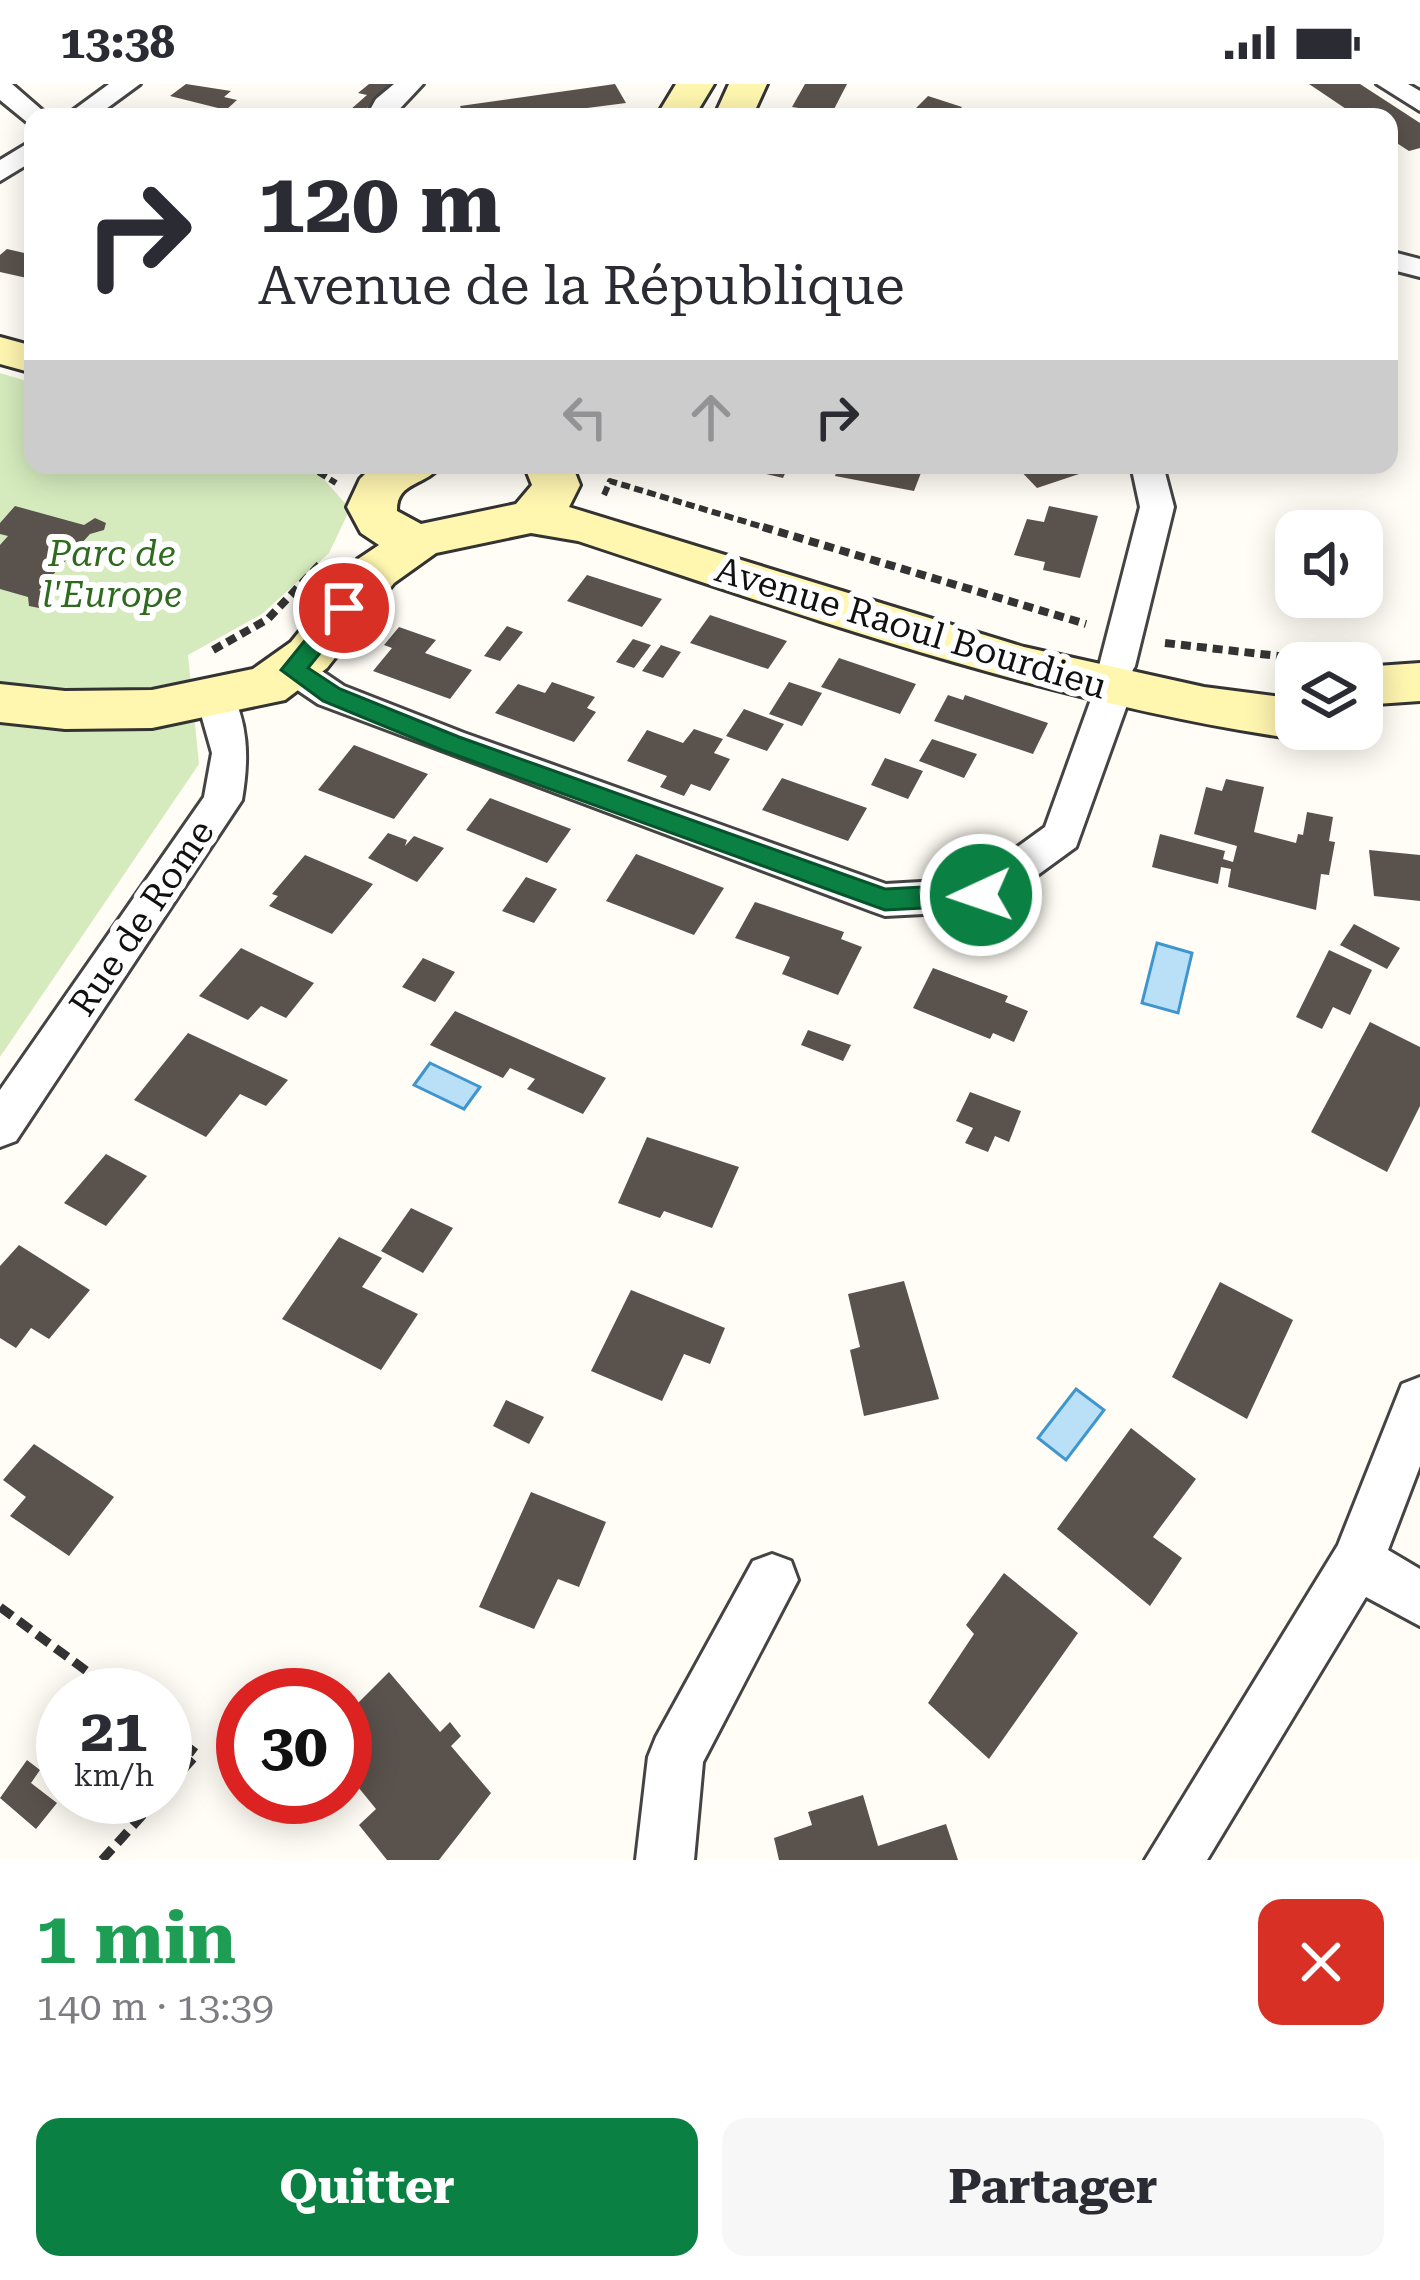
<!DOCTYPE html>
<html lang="fr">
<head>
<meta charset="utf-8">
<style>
	:root { --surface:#fff; --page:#f7f7f7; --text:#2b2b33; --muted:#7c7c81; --accent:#0b8043 }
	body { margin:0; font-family:"Roboto Serif",serif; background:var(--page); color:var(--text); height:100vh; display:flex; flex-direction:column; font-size:45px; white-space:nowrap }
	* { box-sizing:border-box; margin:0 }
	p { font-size:39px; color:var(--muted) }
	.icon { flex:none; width:66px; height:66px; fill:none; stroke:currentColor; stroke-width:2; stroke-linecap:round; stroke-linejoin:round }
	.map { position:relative; height:1776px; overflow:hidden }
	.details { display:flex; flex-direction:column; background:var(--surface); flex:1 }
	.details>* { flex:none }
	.banner { position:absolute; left:24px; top:24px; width:1374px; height:366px; border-radius:24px; box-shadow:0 6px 30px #0003; background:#fff; color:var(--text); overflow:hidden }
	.buttons { position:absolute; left:1275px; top:426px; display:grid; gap:24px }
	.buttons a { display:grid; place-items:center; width:108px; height:108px; border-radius:24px; background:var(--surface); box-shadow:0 6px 30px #0003; font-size:60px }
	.speed { position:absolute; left:36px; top:1584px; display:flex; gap:24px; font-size:60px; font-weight:700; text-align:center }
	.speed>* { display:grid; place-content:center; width:156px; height:156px; border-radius:50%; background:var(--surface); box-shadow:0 6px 30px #0003; line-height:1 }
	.speed small { font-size:30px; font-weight:400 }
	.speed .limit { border:18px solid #d22; background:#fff; color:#111 }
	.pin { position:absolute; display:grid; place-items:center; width:102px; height:102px; color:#fff; margin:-51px; border:6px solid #fff; border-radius:50%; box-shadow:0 3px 12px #0007 }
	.me { position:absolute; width:132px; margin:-66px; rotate:267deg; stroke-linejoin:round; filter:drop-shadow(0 0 9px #0008) }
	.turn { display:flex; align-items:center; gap:42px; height:252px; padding:0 36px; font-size:54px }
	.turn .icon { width:156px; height:156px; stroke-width:2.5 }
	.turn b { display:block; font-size:84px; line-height:102px }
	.lanes { display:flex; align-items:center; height:114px; padding:0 36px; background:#0003; justify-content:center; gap:60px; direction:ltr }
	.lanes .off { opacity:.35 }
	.round { display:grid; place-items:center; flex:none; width:126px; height:126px; border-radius:24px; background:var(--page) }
	.headline { display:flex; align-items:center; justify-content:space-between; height:204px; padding:0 36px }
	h1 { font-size:72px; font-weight:700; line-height:90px; color:#1e9e55 }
	.action { display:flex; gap:24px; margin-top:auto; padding:24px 36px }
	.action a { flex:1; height:138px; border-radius:24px; background:var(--accent); color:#fff; font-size:48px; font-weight:700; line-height:138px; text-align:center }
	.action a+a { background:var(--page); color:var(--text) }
	.status { display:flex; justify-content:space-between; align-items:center; height:84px; padding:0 60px; background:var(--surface); direction:ltr }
	.status svg { height:33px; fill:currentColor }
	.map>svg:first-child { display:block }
</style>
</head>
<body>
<div class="status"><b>13:38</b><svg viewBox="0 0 49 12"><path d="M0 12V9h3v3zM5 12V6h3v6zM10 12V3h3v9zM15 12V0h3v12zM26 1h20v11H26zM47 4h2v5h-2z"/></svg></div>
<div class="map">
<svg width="1420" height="1776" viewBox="0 0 1420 1776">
	<rect width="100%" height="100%" fill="#fffdf5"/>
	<polygon fill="#d5ebbd" points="0,289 33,299 33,381 301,381 315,385 350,425 329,469 262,530 188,571 199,680 0,973"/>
	<g fill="#b9e0f7" stroke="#3f96cf" stroke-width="3">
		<polygon points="1157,859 1192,869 1178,929 1142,919"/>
		<polygon points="430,979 480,1003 464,1025 414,1001"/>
		<polygon points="1076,1305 1104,1326 1066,1376 1038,1354"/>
	</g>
	<g fill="#5a524d">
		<polygon points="186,0 231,7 224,13 237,16 226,26 170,12"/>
		<polygon points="369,0 396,0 361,29 350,26 367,11 358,9"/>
		<polygon points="615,0 626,19 517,33 464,33 460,22"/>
		<polygon points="805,0 847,0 832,29 792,23"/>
		<polygon points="1309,0 1360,0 1420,39 1420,64 1409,67 1389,54 1389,33 1358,33"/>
		<polygon points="928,12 962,23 952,33 917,33 924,27 916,24"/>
		<polygon points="7,165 33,171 33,188 27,194 0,188 0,171"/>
		<polygon points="729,381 789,381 783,394"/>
		<polygon points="839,381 924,381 914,407 835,392"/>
		<polygon points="1015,381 1075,381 1082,389 1037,404"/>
		<polygon points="15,422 84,441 95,434 106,439 104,446 90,450 39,506 52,513 39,524 29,522 28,513 0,505 0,461 8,452 0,450 0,439"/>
		<polygon points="1049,422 1098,432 1080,494 1043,486 1045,478 1014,471 1027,435 1044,438"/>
		<polygon points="587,491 662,515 642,543 567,517"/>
		<polygon points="710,531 787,557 768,585 690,559"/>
		<polygon points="507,542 523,548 500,577 484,572"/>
		<polygon points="399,543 436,556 425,569 472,586 450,615 373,587 392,564 384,561"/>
		<polygon points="633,555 651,561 634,584 616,578"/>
		<polygon points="661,561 681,568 663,594 642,587"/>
		<polygon points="839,574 916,600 900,630 821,603"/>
		<polygon points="552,598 595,613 587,624 596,628 574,658 495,629 518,600 545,609"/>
		<polygon points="789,598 822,609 802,642 769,630"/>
		<polygon points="948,611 963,616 965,611 1048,639 1033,670 934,637"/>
		<polygon points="744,625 784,640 767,667 726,652"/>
		<polygon points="694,645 723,655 714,669 730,675 710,707 691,700 684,712 660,703 667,692 627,677 647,646 683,659"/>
		<polygon points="932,655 977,670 964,694 919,677"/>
		<polygon points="354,661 428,690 394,735 318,706"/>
		<polygon points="885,674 923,687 908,715 871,701"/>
		<polygon points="782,694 867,724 848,757 762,726"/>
		<polygon points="1226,695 1264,703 1254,748 1296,759 1298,750 1303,751 1307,728 1333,733 1329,757 1335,758 1329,791 1321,790 1316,826 1228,803 1231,785 1221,783 1218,800 1152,783 1160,750 1225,767 1223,775 1233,778 1237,762 1194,750 1206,703 1222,707"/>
		<polygon points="490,714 571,745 547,779 466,746"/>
		<polygon points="388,749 407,756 405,762 414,752 444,764 417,798 368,774"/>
		<polygon points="1369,766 1420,771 1420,817 1374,812"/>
		<polygon points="636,770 724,804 694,851 606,817"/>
		<polygon points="305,771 373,800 332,850 269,822 278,812 272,810"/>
		<polygon points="526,793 557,805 534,839 502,827"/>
		<polygon points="755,818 844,848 841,855 862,863 838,911 782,890 790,873 735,854"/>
		<polygon points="1354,840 1400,864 1387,885 1340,861"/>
		<polygon points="241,864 314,899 286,934 261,922 248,936 199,912"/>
		<polygon points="1329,866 1372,886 1350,931 1333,923 1322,945 1296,933"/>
		<polygon points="423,874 455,888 435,918 402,903"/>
		<polygon points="933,884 1008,912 1005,918 1028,927 1014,958 993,949 990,955 913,924"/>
		<polygon points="455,927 606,994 583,1030 527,1005 535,995 510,984 503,994 430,961"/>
		<polygon points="1370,938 1420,963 1420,1022 1387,1088 1311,1048"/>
		<polygon points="808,946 851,961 843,977 801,961"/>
		<polygon points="188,949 288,996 266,1022 240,1010 206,1053 134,1016"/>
		<polygon points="970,1008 1021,1027 1009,1058 995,1052 988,1068 965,1059 973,1044 956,1037"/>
		<polygon points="647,1053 739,1083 712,1144 664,1127 660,1134 618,1119"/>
		<polygon points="106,1070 147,1092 106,1142 64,1119"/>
		<polygon points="411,1124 453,1144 423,1189 381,1167"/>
		<polygon points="339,1153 382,1174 362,1203 418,1230 381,1286 282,1235"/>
		<polygon points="19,1161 90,1206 49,1255 31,1244 16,1264 0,1254 0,1182"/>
		<polygon points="904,1197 939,1315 864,1332 850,1266 860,1263 848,1210"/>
		<polygon points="1220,1198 1293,1236 1247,1335 1172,1293"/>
		<polygon points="631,1206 725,1244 710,1280 684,1270 662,1317 591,1287"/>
		<polygon points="506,1316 544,1333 529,1360 493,1342"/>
		<polygon points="1131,1344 1196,1395 1153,1453 1182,1474 1150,1522 1057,1445"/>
		<polygon points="34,1360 114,1413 69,1472 10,1432 26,1413 3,1396"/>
		<polygon points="531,1408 606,1438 579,1503 558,1495 534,1545 479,1523"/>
		<polygon points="1004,1489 1078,1549 989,1675 928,1619 974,1550 966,1541"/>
		<polygon points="389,1588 440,1648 450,1638 461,1652 451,1662 491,1709 439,1776 387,1776 359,1741 376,1725 345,1687 345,1632"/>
		<polygon points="27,1676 40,1686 31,1699 57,1719 36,1745 0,1714"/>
		<polygon points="863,1711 878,1762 946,1740 958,1776 779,1776 774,1754 812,1741 808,1728"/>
	</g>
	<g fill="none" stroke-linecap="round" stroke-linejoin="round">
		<defs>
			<g id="street">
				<polygon points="0,0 12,0 50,33 33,33 33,40 28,39 0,16"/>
				<polygon points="109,0 140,0 95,33 64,33"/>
				<polygon points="394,0 423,0 392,33 366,33 376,15"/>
				<polygon points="1377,0 1408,0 1420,7 1420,27"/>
				<polygon points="33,56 33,77 0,97 0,76"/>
				<polygon points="1389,167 1420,175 1420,193 1389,185"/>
				<polygon points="1131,381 1163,381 1174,423 1135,582 1130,591 1117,595 1126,598 1132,607 1076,763 995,822 981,827 885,832 871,827 318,620 281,595 276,586 281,577 294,573 307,577 344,602 464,649 886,800 973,795 1045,743 1094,607 1100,598 1113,594 1099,582 1140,423"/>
				<path d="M214,596L227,600C249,637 249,675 242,716L16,1057L0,1063V1006L204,713L212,669L195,609L201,600Z"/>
				<polygon points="1420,1293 1420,1382 1388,1466 1420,1485 1420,1542 1366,1513 1207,1776 1145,1776 1338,1461 1402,1300"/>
				<polygon points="772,1470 791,1477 798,1496 703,1678 694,1776 636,1776 648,1673 656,1653 753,1477"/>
			</g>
			<g id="secondary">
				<polygon points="676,0 714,0 694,33 656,33"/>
				<polygon points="729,0 767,0 752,33 714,33"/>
				<polygon points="0,253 33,262 33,289 0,280"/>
				<path d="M374,381H441C427,402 396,397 397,427L421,440L516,420L532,401L524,381H572L580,401L569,423L1024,563L1204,603L1296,615V645H1317L1296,655C1048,619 815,535 578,457L531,449L436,469L394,499L327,584L285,616L152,644L65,645L0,638V600L65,607L152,606L253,585L291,558L358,475L379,461L361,449L347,423L360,395Z"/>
				<polygon points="1420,579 1420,617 1362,621 1362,583"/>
			</g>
		</defs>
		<use href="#street" stroke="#444" stroke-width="6"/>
		<use href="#secondary" stroke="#333" stroke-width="6"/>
		<g stroke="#333" stroke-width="6" stroke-dasharray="9 4.5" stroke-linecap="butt">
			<polyline points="307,381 336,399"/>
			<polyline points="604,411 610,397 773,446"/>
		</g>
		<g stroke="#333" stroke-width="8" stroke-dasharray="10 6" stroke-linecap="butt">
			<polyline points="763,443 1086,540"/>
			<polyline points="1165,559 1287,573 1347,570"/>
			<polyline points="213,566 268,535 321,479"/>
		</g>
		<g stroke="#333" stroke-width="9" stroke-dasharray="15 8" stroke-linecap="butt">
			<polyline points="0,1523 119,1611"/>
			<polyline points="165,1646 197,1670 165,1706"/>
			<polyline points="102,1776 159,1713"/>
		</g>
		<use href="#street" fill="#fff" fill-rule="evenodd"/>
		<use href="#secondary" fill="#fff6b0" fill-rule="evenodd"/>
	</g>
	<polygon fill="#0b8043" stroke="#07532c" stroke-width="3" points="344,516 356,524 308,584 340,605 459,653 885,805 981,800 995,811 981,821 885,826 442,666 323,617 281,586 336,518"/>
	<g text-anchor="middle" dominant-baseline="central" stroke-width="12" stroke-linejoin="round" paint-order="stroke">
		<g font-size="36" font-style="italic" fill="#2f6b1f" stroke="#fff">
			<text x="112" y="470">Parc de<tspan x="112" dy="41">l'Europe</tspan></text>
		</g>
		<g font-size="36" fill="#111" stroke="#fff">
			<text transform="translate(911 544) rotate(17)">Avenue Raoul Bourdieu</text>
			<text transform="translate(142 834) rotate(-56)">Rue de Rome</text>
		</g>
	</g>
</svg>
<div class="buttons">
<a><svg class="icon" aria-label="sound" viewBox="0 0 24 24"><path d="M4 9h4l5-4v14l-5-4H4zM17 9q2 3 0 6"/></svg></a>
<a><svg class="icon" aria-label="layers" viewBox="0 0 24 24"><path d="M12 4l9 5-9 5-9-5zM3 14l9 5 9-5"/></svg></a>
</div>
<div class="speed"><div>21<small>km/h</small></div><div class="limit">30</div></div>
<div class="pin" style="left:344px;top:524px;background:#d93025"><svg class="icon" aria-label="arrive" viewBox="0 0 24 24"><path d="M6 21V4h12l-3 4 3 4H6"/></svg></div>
<svg class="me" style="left:981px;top:811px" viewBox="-20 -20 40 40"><circle r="17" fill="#0b8043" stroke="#fff" stroke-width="3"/><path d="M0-11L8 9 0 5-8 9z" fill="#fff"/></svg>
<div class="banner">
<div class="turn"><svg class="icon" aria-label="right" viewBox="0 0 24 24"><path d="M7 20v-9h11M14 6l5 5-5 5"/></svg><div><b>120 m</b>Avenue de la République</div></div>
<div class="lanes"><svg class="icon off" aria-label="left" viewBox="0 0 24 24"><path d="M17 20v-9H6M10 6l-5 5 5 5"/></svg><svg class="icon off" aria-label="ahead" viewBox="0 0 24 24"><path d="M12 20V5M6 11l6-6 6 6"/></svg><svg class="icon" aria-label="right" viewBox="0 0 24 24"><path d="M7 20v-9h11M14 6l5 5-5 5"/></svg></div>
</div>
</div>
<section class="details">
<div class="headline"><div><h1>1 min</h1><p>140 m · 13:39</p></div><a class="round" style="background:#d93025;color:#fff"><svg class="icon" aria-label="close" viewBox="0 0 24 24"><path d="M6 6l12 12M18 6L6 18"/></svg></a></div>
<div class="action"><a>Quitter</a><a>Partager</a></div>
</section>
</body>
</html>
